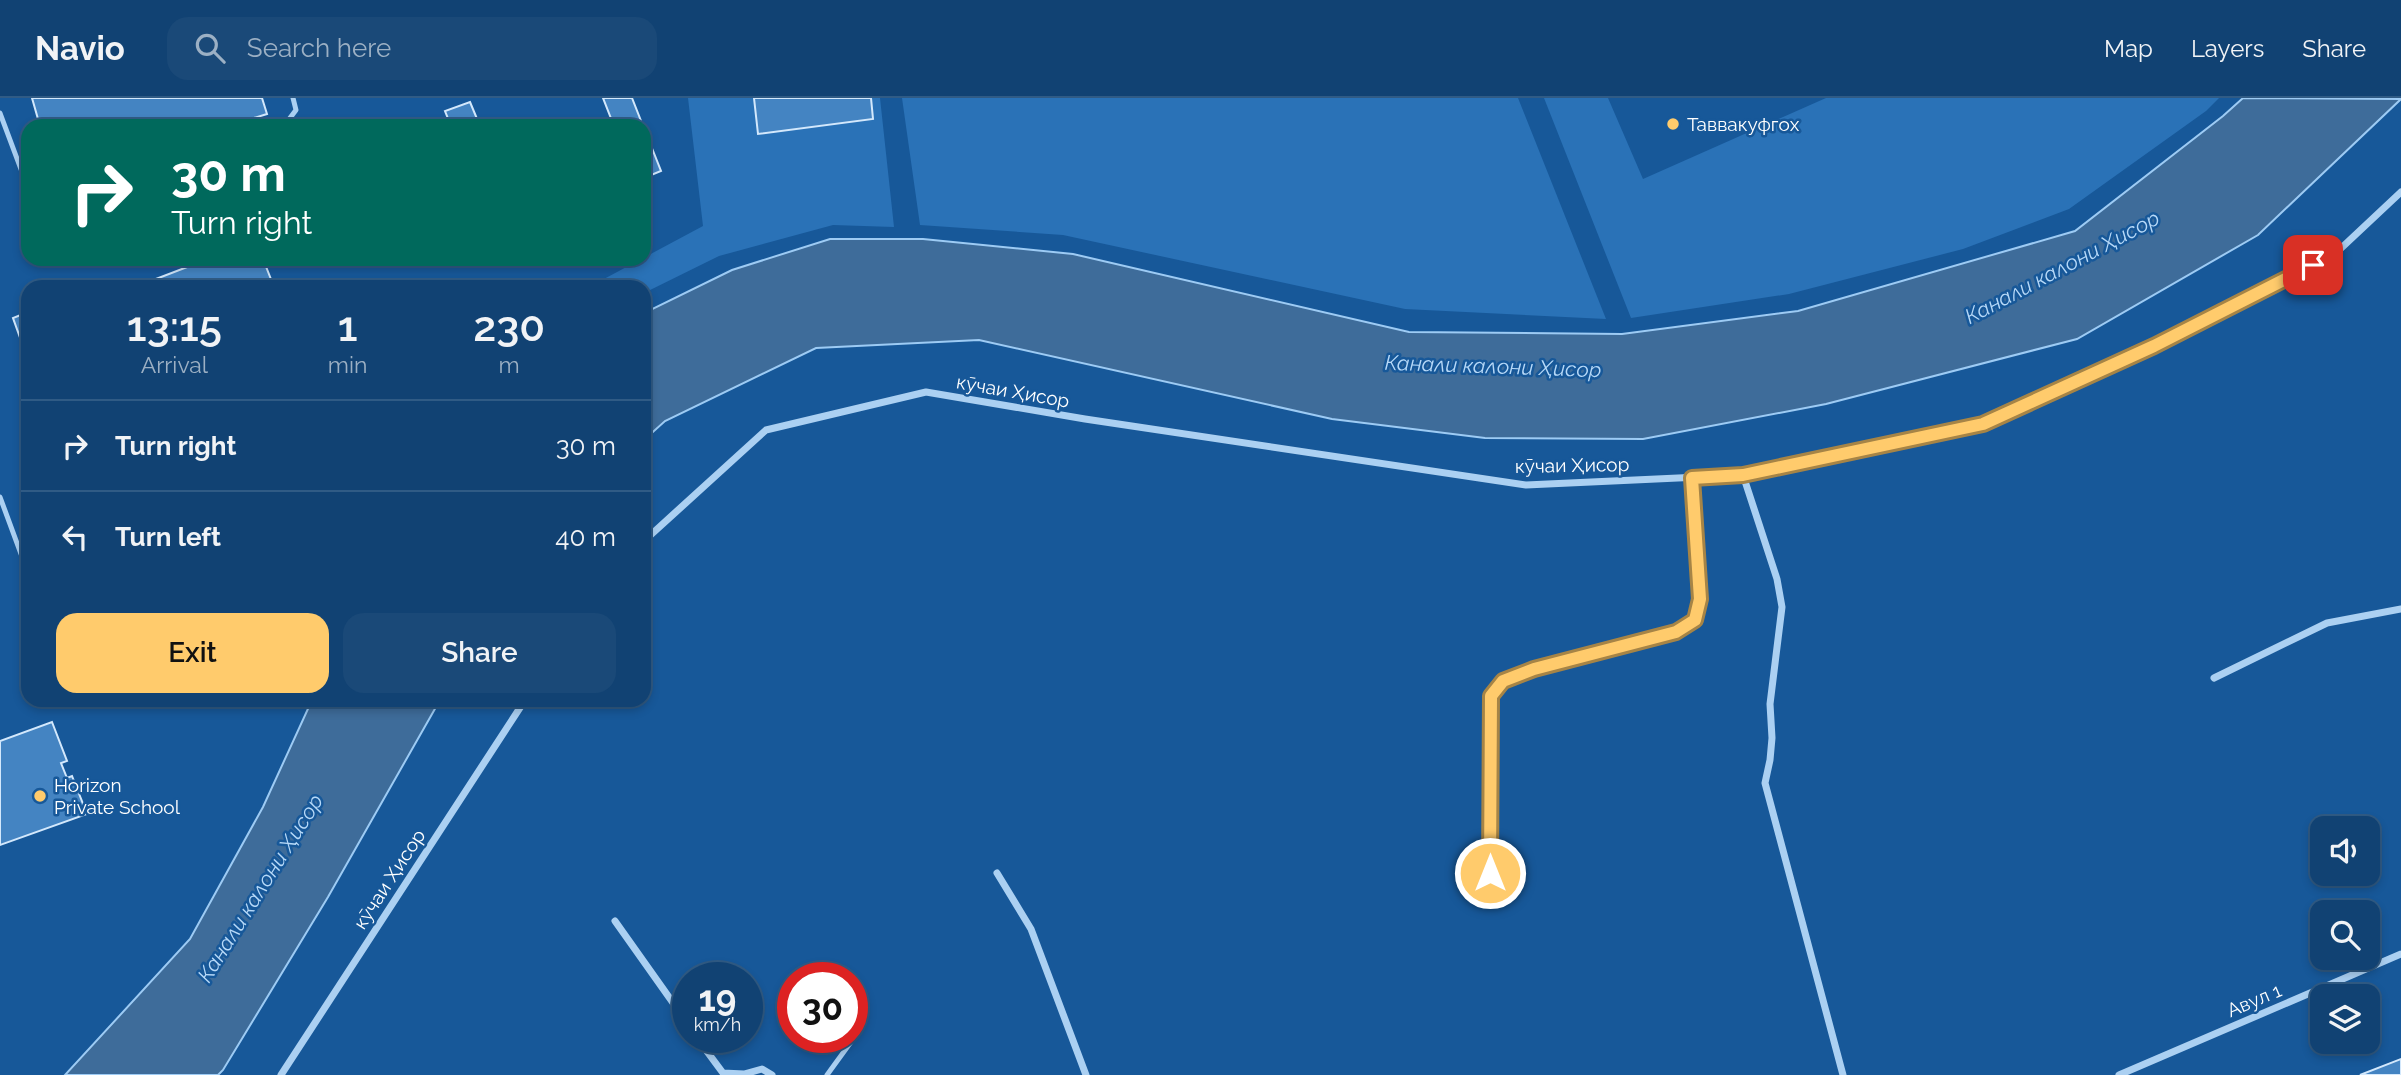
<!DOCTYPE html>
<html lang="en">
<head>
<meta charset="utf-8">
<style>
	:root { --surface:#114273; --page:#1a4978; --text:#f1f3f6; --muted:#9cb0c4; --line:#305b85; --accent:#ffcb6c }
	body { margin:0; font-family:Raleway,sans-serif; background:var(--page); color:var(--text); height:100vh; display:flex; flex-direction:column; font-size:26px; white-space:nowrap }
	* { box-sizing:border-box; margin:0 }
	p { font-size:23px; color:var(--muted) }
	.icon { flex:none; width:38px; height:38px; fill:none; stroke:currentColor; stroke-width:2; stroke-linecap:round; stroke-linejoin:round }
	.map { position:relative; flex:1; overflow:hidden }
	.side { position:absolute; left:21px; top:182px; width:630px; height:427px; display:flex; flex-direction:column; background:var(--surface); border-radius:21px; box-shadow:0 4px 10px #0003,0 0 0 2px var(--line) }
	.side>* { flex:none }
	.banner { position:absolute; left:21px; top:21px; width:630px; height:147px; border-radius:21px; box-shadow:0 4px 10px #0003,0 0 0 2px var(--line); background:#00695c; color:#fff; overflow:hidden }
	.controls { position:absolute; left:2310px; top:718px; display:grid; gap:14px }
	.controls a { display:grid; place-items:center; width:70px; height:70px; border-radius:14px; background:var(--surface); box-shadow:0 4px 10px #0003,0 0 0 2px var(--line); font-size:35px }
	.speed { position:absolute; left:672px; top:864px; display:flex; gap:14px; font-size:35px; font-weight:700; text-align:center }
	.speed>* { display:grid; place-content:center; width:91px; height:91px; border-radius:50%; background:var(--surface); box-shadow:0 4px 10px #0003,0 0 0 2px var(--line); line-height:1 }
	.speed small { font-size:18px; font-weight:400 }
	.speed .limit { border:10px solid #d22; background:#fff; color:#111 }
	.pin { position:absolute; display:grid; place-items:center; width:60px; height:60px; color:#fff; margin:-30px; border-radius:14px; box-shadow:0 4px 10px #0006 }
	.me { position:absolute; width:77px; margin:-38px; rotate:0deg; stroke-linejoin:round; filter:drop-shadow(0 0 5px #0008) }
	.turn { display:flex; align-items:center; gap:24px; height:147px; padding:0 35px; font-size:32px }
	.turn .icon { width:91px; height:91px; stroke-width:2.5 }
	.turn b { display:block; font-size:49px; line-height:60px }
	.eta { display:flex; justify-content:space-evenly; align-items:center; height:119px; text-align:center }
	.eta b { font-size:42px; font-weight:600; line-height:49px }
	.button { display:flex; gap:14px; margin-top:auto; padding:14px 35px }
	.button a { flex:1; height:80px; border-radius:21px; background:var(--accent); color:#111; font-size:28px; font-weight:600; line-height:80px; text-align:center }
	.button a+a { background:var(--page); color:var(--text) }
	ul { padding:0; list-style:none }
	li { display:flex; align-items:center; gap:21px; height:91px; padding:0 35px; border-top:2px solid var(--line) }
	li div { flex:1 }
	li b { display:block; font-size:26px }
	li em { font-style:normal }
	header { display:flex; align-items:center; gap:42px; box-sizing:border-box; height:98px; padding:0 35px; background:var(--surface); border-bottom:2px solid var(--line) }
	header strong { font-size:33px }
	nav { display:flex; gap:38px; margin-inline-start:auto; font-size:24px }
	.search { width:490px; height:63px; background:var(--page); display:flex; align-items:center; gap:18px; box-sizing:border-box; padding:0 24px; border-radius:21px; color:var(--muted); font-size:26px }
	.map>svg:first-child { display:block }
</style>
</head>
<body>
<header>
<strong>Navio</strong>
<div class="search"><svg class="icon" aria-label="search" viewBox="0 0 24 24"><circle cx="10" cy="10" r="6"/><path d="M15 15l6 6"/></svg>Search here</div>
<nav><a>Map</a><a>Layers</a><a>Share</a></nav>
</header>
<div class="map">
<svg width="2401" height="977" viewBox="0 0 2401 977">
	<rect width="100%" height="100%" fill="#175899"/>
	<g fill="#2a72b7">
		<polygon points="688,0 880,0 894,129 833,127 719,158 644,195 644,189 589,189 703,128"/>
		<polygon points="902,0 1518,0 1606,221 1405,211 1063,137 920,127"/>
		<polygon points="1544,0 1608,0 1643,81 1826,0 2219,0 2206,13 2069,111 1963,151 1789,196 1631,220"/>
	</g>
	<g fill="#3e6c9a" stroke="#9dcbf4" stroke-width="2">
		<polygon points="2243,0 2401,1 2258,137 2077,241 1826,306 1643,341 1485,340 1332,321 979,242 816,250 665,323 644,342 644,215 732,172 830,141 923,141 1073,156 1409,234 1622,236 1798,213 2075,133 2223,18"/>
		<polygon points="312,602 440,602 328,799 223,972 218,977 65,977 190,841 263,709"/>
	</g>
	<g fill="#4484c2" stroke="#d3e8fc" stroke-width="2">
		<polygon points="32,0 262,0 267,16 228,28 40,28"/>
		<polygon points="603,0 632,0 643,28 614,28"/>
		<polygon points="754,0 871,0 873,21 758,36"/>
		<polygon points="470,4 480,28 451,28 445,13"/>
		<polygon points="644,30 661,73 644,80"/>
		<polygon points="208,161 263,161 274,189 135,189"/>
		<polygon points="28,214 28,262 13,220"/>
		<polygon points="52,624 67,663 61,665 67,680 72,678 87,716 0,747 0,643"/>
		<polygon points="2401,961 2401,977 2360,977"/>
	</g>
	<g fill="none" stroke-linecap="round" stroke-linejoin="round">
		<g stroke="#abd0f2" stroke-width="5">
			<polyline points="0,15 28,90"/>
			<polyline points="284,28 296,12 293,0"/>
			<polyline points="0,399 28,475"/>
			<polyline points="827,977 856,937"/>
		</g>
		<g stroke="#abd0f2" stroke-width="7">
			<polyline points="1743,377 1777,481 1782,509 1770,606 1772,640 1770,662 1765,685 1843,977"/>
			<polyline points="644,443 766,332 926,294 1085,321 1526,387 1743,377 1982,326 2154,248 2336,155 2401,94"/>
			<polyline points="2214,580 2327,525 2401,511"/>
			<polyline points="997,775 1031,831 1086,977"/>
			<polyline points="1490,775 1491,598 1503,583 1534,571 1676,534 1695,522 1700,501 1692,380"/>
			<polyline points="615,823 688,926"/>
			<polyline points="697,940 723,975 744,976 762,971 772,977"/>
			<polyline points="281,977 525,602"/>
			<polyline points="2119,977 2401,856"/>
		</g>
	</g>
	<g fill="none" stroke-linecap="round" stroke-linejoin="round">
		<defs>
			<polyline id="route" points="1490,775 1491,598 1503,583 1534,571 1676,534 1695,522 1700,501 1692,380 1743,377 1983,326 2154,248 2313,167"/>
		</defs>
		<use href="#route" stroke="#a68446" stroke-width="18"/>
		<use href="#route" stroke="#ffcb6c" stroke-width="12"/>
	</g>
	<g fill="#ffcb6c" stroke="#175899" stroke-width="2.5">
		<circle cx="1673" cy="26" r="7"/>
		<circle cx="40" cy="698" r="7"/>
	</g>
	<g text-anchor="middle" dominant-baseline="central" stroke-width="5" stroke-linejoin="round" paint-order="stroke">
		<g font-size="19" fill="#fff" stroke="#175899" text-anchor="start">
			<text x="1687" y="26">Таввакуфгох</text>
			<text x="54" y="687">Horizon<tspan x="54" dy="22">Private School</tspan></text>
		</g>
		<g font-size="19" fill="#fff" stroke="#175899">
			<text transform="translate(1013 293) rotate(10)">кӯчаи Ҳисор</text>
			<text transform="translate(1572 367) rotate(-1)">кӯчаи Ҳисор</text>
			<text transform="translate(389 781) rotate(-57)">кӯчаи Ҳисор</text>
			<text transform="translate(2254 902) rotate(-23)">Авул 1</text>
		</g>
		<g font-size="21" font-style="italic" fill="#b7d9f8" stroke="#175899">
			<text transform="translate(2062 169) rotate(-28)">Канали калони Ҳисор</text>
			<text transform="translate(1493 268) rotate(2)">Канали калони Ҳисор</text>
			<text transform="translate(260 790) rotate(-58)">Канали калони Ҳисор</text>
		</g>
	</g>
</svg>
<div class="controls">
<a><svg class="icon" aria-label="sound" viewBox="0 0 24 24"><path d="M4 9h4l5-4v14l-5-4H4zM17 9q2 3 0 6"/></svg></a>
<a><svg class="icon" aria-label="search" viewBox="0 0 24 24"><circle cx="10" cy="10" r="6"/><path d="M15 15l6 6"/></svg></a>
<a><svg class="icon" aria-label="layers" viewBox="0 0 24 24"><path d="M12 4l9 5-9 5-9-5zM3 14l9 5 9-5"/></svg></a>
</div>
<div class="speed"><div>19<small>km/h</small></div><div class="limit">30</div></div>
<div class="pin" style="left:2313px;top:167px;background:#d93025"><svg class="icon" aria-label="arrive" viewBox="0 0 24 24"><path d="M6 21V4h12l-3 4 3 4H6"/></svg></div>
<svg class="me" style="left:1490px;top:775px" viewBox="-20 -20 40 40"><circle r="17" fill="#ffcb6c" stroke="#fff" stroke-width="3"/><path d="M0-11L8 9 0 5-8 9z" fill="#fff"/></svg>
<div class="banner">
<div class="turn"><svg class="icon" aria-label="right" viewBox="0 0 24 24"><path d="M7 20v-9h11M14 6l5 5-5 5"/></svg><div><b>30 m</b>Turn right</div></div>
</div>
<section class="side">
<div class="eta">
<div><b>13:15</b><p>Arrival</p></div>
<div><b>1</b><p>min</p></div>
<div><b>230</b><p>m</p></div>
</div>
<ul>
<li><svg class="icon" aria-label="right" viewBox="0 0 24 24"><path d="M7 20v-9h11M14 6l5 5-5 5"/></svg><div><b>Turn right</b></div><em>30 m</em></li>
<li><svg class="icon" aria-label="left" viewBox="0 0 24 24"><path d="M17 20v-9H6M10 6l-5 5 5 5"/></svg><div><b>Turn left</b></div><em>40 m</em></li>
</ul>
<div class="button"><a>Exit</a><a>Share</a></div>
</section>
</div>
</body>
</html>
